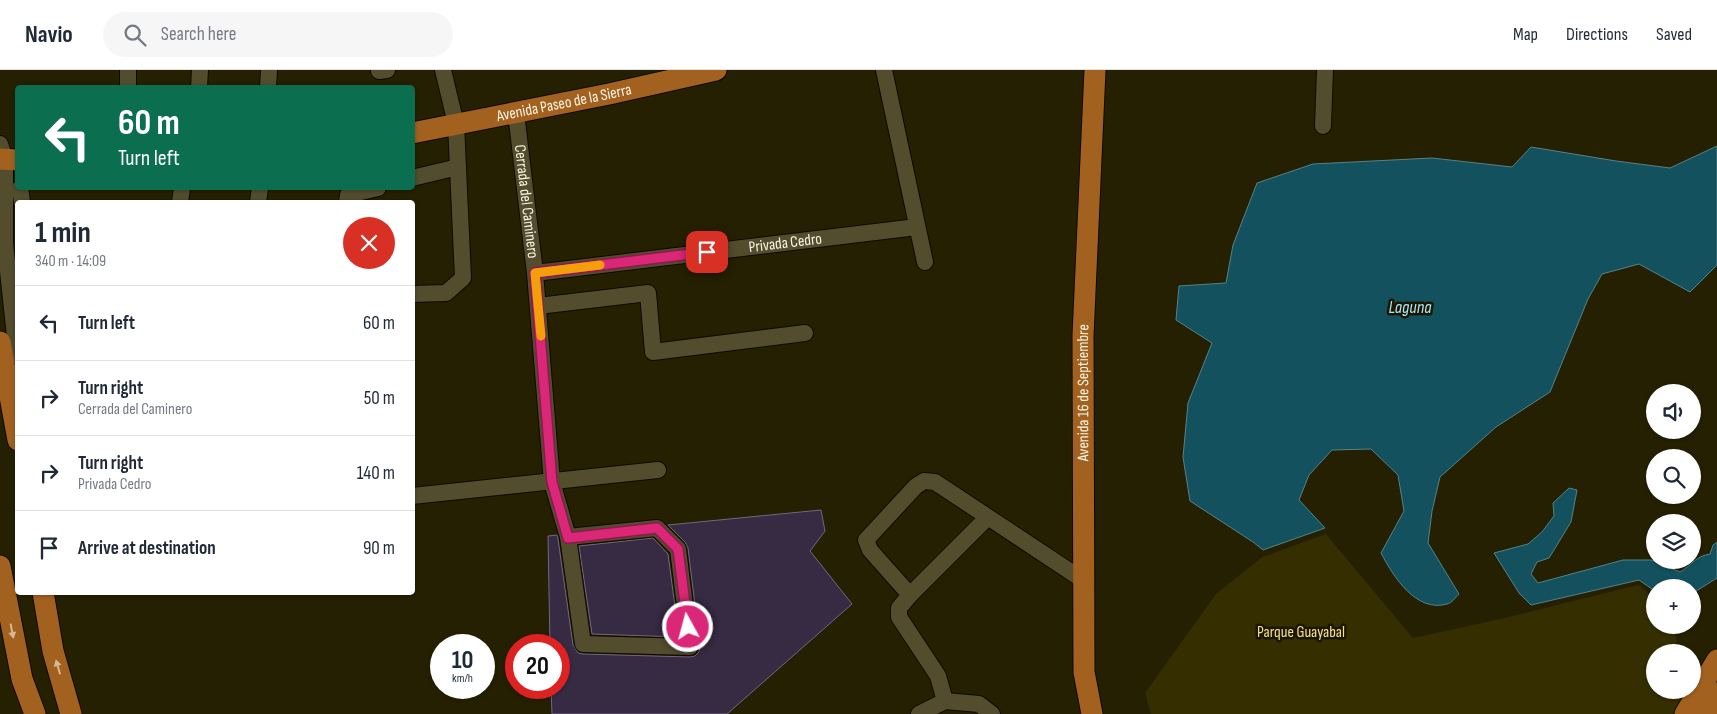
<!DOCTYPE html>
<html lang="en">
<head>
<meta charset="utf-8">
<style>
	:root { --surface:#fff; --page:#f6f6f7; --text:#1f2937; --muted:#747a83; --line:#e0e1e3 }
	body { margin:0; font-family:"Sofia Sans Condensed",sans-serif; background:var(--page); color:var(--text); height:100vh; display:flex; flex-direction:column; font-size:19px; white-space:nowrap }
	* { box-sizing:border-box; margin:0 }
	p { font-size:16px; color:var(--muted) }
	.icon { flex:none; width:28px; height:28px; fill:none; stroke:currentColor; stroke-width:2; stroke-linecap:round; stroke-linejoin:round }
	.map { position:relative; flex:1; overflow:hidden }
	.side { position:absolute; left:15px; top:130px; width:400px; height:395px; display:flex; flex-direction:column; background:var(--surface); border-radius:5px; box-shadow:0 1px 4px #0004 }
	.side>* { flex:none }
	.hud { position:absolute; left:15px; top:15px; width:400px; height:105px; border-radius:5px; box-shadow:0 1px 4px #0004; background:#0b6e4f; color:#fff; overflow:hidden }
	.fabs { position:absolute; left:1646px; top:314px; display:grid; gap:10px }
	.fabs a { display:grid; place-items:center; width:55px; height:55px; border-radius:50%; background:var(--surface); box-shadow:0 1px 4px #0004; font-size:25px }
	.speed { position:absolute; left:430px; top:564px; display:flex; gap:10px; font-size:25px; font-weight:700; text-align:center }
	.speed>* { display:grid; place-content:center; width:65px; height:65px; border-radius:50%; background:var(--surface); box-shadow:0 1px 4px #0004; line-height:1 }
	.speed small { font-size:12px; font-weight:400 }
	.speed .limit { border:8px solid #d22; background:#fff; color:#111 }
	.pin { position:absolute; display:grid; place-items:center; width:42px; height:42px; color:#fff; margin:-21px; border-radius:10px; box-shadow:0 2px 8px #0006 }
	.me { position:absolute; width:55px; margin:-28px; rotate:353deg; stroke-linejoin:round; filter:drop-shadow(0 0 4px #0008) }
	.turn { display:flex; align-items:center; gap:18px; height:105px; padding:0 20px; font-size:22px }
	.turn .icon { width:65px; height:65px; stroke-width:2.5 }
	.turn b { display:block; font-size:35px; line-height:42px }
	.round { display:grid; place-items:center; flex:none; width:52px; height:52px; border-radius:26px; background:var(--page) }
	.head { display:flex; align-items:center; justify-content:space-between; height:85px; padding:0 20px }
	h1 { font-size:30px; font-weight:700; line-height:38px }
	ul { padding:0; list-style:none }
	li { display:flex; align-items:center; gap:15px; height:75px; padding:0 20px; border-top:1px solid var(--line) }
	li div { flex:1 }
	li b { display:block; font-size:19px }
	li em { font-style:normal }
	header { display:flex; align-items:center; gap:30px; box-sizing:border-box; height:70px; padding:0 25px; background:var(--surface); border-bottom:1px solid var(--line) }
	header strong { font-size:24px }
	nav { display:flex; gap:28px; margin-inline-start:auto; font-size:18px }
	.search { width:350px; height:45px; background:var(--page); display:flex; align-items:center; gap:12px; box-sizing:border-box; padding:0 18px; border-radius:28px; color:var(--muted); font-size:19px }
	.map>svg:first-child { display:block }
</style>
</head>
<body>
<header>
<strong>Navio</strong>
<div class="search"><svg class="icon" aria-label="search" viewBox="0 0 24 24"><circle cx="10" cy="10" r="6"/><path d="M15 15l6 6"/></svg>Search here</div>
<nav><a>Map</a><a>Directions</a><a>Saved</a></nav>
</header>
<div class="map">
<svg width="1717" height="644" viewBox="0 0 1717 644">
	<rect width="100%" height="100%" fill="#252002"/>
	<polygon fill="#352e00" points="1326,464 1413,568 1505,548 1638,515 1655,529 1655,555 1674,555 1678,582 1655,582 1655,620 1684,620 1684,625 1673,644 1151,644 1145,623 1216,524 1262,487"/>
	<g fill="#13515f" stroke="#578286">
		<path d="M1717,76V195L1690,222L1639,194L1602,204L1588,229L1550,322L1496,357L1440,407L1432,441L1428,473L1459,524C1456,527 1452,533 1447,534C1416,543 1393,506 1381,483L1404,441L1398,405L1371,379L1332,380L1309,405L1299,430L1325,458L1263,480L1253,472L1190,431L1183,387L1188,333L1212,273L1176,250L1179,216L1226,213L1233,175L1257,113L1313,94L1432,88L1512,97L1531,77L1616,91L1670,98Z"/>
		<path d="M1569,418L1577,420L1571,452L1549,488L1537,492L1531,504L1538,513L1623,490H1651L1680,502C1692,495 1696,486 1710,484L1713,475L1717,472V508L1693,523L1692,518H1655V521L1639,510L1531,535L1519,523L1494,483L1528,474L1542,462L1554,446L1553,433Z"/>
	</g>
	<g fill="#372a43" stroke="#746682">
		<polygon points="821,440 825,461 810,481 852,534 727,644 552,644 551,618 559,618 559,575 550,575 548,466 557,465 558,469 573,575 578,583 583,584 690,587 695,586 699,582 700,576 688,478 685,472 668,455"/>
		<polygon points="653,468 668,484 679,567 592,564 579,476"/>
	</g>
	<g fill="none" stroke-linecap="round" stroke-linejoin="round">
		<defs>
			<g id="minor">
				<polyline points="884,0 925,192"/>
				<polyline points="379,1 387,0"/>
				<polyline points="128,18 128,0"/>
				<polyline points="199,18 200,0"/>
				<polyline points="268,18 269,0"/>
				<path id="s1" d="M516,43L535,203L552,412L568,467L583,574L690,577L678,479L657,458L568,467"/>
				<polyline points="1323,56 1325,0"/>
				<polyline points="0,74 5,89 5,173 17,285"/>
				<polyline points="412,108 458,97"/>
				<polyline points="20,118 22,132"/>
				<polyline points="180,132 182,118"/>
				<polyline points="258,132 260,118"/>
				<polyline points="347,132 348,125 378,118"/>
				<path id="s2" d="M535,203L917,157"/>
				<polyline points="412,224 446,223 463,208 456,54 443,0"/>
				<polyline points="538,236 648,223 653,282 805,263"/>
				<polyline points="412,426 658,400"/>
				<polyline points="988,447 910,525 870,480 866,470 916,416 924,411 935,412 1083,510"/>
				<polyline points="910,525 899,538 899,547 938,606 945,631"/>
				<polyline points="919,644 945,631 979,634 992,644"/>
			</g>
			<g id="major">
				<path id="s3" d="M412,63L609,24L716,0"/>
				<polyline points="0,89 18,90"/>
				<polyline points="0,272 18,370"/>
				<polyline points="0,496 22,609 35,644"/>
				<polyline points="43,522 53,581 71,644"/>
				<path id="s4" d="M1092,644L1084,602L1083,266L1095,0"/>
				<polyline points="1685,644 1717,590"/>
				<polyline points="1705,644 1717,623"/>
			</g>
		</defs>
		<use href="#minor" stroke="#0e0900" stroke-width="18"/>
		<use href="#major" stroke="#0e0900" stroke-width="23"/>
		<use href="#minor" stroke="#534d2e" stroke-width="16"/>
		<use href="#major" stroke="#a36120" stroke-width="21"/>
	</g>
	<defs><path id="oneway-solid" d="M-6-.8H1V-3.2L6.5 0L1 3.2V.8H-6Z" transform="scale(1.25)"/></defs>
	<g fill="#d5b994">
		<use href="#oneway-solid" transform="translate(12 561) rotate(79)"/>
		<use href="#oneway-solid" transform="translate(58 597) rotate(-106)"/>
	</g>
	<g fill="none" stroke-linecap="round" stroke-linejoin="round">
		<defs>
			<polyline id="route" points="688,557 678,479 657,458 568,468 552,412 535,203 707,182"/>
		</defs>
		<use href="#route" stroke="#8e194d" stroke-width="12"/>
		<use href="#route" stroke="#db2777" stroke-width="9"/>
		<polyline stroke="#f59e0b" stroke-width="9" points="541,266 535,203 600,195"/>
	</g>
	<g text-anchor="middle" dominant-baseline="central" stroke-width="5" stroke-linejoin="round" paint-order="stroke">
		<g font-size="16" fill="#f7f4e2" stroke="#1c1600">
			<text stroke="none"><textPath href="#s3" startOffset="155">Avenida Paseo de la Sierra</textPath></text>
			<text stroke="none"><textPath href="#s1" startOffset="89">Cerrada del Caminero</textPath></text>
			<text stroke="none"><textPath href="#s2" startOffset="252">Privada Cedro</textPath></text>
			<text stroke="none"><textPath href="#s4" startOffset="322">Avenida 16 de Septiembre</textPath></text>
		</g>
		<g font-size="16" fill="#f4e38c" stroke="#1c1600">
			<text x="1301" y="562">Parque Guayabal</text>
		</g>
		<g font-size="18" font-style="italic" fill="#a9e7f7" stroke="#1c1600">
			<text x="1410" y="237">Laguna</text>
		</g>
	</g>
</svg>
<div class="fabs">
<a><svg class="icon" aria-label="sound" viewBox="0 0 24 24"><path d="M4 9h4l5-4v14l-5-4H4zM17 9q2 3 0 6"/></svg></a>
<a><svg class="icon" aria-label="search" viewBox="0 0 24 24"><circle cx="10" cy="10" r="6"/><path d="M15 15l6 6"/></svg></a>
<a><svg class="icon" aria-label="layers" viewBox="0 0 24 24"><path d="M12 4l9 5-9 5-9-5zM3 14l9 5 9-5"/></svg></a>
<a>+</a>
<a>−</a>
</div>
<div class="speed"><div>10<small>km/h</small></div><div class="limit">20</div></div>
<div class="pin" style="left:707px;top:182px;background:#d93025"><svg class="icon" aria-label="arrive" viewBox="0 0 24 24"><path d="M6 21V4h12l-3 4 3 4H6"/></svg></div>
<svg class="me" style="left:688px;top:557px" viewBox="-20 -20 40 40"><circle r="17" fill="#db2777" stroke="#fff" stroke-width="3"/><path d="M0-11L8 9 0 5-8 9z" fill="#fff"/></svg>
<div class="hud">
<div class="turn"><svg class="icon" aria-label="left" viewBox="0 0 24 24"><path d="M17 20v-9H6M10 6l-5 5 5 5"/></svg><div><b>60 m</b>Turn left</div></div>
</div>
<section class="side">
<div class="head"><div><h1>1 min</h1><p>340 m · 14:09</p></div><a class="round" style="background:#d93025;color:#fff"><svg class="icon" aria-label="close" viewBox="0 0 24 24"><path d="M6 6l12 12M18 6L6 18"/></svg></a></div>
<ul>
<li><svg class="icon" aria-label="left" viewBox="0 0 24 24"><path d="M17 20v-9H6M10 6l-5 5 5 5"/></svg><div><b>Turn left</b></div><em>60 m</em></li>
<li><svg class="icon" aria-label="right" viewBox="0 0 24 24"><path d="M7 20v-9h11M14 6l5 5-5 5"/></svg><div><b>Turn right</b><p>Cerrada del Caminero</p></div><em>50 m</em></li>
<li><svg class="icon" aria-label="right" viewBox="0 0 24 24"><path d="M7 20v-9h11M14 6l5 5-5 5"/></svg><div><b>Turn right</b><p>Privada Cedro</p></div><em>140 m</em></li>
<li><svg class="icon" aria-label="arrive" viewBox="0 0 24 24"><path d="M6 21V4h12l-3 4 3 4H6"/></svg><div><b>Arrive at destination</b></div><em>90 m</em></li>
</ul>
</section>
</div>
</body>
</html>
